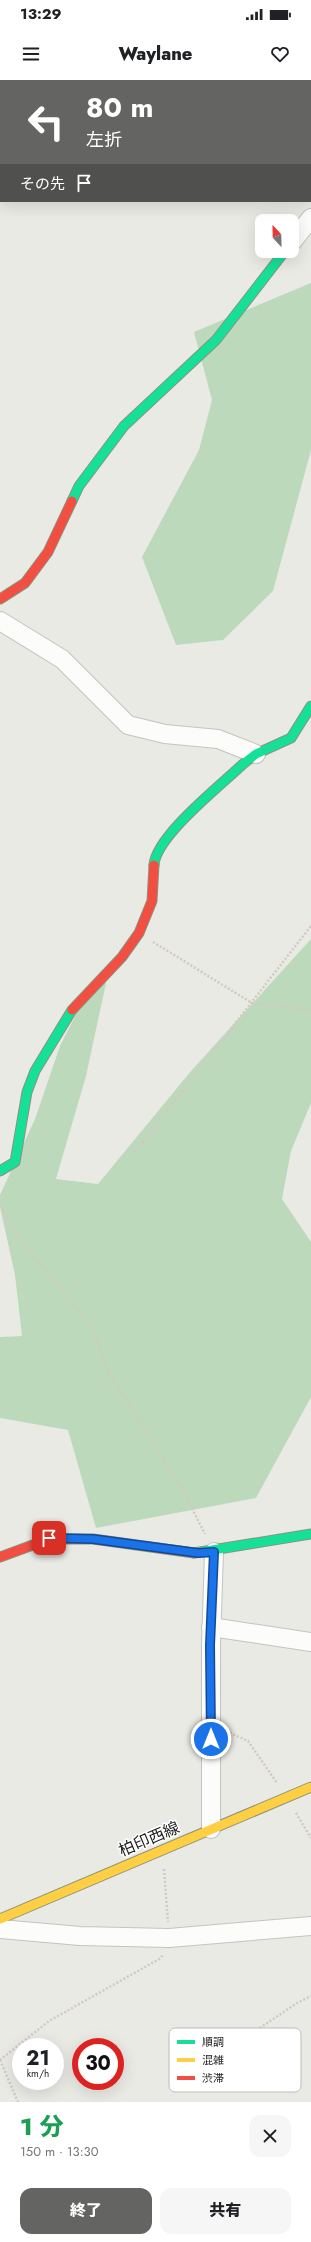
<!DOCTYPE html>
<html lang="ja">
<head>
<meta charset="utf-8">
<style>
	:root { --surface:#fff; --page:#f6f6f6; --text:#202124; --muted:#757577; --accent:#646462 }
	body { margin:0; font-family:Jost,"Noto Sans JP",sans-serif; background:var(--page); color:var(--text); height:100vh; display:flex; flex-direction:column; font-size:15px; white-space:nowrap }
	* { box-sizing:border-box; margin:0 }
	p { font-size:13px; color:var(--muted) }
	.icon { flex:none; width:22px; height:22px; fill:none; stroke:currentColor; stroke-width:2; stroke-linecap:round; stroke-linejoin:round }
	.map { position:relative; height:2022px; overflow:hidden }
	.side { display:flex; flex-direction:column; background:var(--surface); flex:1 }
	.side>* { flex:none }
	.guide { position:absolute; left:0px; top:0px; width:311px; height:122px; box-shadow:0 4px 16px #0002; background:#646462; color:#fff; overflow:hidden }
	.needle { width:26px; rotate:338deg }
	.controls { position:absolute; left:255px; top:134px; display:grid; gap:8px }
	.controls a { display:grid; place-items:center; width:44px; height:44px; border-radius:8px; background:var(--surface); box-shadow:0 4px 16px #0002; font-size:20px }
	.speed { position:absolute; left:12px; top:1958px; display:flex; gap:8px; font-size:20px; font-weight:700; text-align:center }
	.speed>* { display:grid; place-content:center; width:52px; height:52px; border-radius:50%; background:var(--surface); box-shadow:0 4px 16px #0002; line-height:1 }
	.speed small { font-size:10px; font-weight:400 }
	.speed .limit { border:6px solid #d22; background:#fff; color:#111 }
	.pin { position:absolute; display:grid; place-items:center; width:34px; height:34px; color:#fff; margin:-17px; border-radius:8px; box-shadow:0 2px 6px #0006 }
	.me { position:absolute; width:44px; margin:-22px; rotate:0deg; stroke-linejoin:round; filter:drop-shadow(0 0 3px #0008) }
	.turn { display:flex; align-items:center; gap:14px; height:84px; padding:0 20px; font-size:18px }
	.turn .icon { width:52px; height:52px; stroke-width:2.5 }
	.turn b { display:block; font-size:28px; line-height:34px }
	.then { display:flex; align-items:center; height:38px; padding:0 20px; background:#0003; gap:8px; font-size:15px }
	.round { display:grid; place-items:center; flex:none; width:42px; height:42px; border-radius:12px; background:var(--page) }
	.head { display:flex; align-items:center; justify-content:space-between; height:68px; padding:0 20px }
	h1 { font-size:24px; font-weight:800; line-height:30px; color:#1e9e55 }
	.action { display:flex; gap:8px; margin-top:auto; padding:8px 20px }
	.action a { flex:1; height:46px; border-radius:12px; background:var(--accent); color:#fff; font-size:16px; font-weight:800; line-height:46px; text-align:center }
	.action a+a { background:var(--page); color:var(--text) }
	.status { display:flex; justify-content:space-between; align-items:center; height:28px; padding:0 20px; background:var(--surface); direction:ltr }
	.status svg { height:11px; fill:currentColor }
	header { display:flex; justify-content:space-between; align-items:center; height:52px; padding:0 20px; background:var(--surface); font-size:18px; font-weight:800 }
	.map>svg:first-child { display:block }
</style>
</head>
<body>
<div class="status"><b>13:29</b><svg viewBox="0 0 49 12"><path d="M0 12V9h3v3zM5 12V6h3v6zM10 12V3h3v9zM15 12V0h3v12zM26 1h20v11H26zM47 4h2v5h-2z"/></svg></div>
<header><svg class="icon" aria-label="menu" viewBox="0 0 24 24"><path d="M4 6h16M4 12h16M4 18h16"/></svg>Waylane<svg class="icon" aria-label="heart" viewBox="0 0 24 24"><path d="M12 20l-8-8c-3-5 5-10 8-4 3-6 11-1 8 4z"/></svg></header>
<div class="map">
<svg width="311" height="2022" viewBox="0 0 311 2022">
	<rect width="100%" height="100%" fill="#eaeae5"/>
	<g fill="#bdd9bc">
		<polygon points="0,0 311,0 311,17 310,1 1,1 1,100"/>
		<polygon points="311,203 311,370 273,511 223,560 176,565 142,477 199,370 212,320 194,252"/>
		<polygon points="311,859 311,1023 291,1071 282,1119 311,1162 311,1317 256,1418 96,1448 68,1350 0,1338 0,1257 22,1256 15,1195 0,1127 0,1115 35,1039 60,966 94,899 106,903 86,996 56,1099 98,1104 191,991"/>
	</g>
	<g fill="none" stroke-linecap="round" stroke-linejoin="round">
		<defs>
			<g id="street">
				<polyline points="292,162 311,138"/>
				<polyline points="0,541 62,579 128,645 165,654 218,659 256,674"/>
				<polyline points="211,1547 311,1562"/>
				<polyline points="211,1749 211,1565 214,1472"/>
				<polyline points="0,1849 80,1856 169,1858 311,1846"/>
			</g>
			<g id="fast">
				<polyline points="72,421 79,406 124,346 216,260 285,171"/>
				<path d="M154,785C156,756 221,705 243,684L256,674L291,658L311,626"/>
				<polyline points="0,1091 15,1082 27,1012 35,991 72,930"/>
				<polyline points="194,1473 311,1454"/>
			</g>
			<polyline id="slow" points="0,1839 311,1707"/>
			<g id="jam">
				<polyline points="0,519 25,503 48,472 72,421"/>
				<polyline points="72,930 122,877 139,853 152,821 154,785"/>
				<polyline points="0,1477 49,1459 93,1459 194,1473"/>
			</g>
		</defs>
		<use href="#street" stroke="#c3c3c1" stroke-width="20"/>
		<use href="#fast" stroke="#8b937e" stroke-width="11"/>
		<use href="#slow" stroke="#8b937e" stroke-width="11"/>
		<use href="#jam" stroke="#8b937e" stroke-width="11"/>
		<g stroke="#d1c9c2" stroke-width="2.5" stroke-dasharray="2 2" stroke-linecap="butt">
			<polyline points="153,862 252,923 311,930"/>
			<polyline points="135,1072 311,846"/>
			<polyline points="0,1126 22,1162 90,1244 109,1293 182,1409 205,1454"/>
			<polyline points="226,1651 248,1661 277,1703"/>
			<polyline points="296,1733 311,1758"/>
			<polyline points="164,1789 168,1842"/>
			<polyline points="0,1980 49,1941 161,1878 163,1874"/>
			<polyline points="0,1980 18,2022"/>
			<polyline points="190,1995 297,1923 311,1916"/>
		</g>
		<use href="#street" stroke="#fcfcfb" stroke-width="18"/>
		<use href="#fast" stroke="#16e098" stroke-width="9"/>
		<use href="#slow" stroke="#ffcf43" stroke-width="9"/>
		<use href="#jam" stroke="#f24e42" stroke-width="9"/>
	</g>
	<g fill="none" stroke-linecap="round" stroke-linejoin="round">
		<defs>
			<polyline id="route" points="49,1458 93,1459 198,1473 214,1472 210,1565 211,1659"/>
		</defs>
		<use href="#route" stroke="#114b97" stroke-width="10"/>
		<use href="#route" stroke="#1a73e8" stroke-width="7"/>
	</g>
	<g text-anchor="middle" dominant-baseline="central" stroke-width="3" stroke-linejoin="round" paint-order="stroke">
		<g font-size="16" fill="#1c1c1c" stroke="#fff">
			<text transform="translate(149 1759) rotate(-23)">柏印西線</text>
		</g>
	</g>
	<rect x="169" y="1948" width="132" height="64" rx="6" fill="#fff" stroke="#bbb" stroke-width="1"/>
	<rect x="177" y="1960" width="18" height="4" fill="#16e098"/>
	<rect x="177" y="1978" width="18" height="4" fill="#ffcf43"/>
	<rect x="177" y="1996" width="18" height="4" fill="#f24e42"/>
	<g font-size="11" fill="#1c1c1c">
		<text x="202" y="1966">順調</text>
		<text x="202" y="1984">混雑</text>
		<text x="202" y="2002">渋滞</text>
	</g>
</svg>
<div class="controls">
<a><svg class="needle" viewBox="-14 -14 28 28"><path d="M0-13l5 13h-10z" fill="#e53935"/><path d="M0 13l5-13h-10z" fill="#757577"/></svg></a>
</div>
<div class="speed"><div>21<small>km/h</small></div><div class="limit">30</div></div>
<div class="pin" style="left:49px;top:1458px;background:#d93025"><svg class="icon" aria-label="arrive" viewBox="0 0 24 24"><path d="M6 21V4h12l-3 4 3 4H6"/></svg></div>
<svg class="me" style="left:211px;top:1659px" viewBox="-20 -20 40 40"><circle r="17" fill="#1a73e8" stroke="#fff" stroke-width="3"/><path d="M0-11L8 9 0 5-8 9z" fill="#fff"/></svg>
<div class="guide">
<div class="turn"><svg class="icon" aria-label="left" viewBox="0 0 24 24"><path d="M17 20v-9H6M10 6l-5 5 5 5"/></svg><div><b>80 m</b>左折</div></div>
<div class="then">その先<svg class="icon" aria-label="arrive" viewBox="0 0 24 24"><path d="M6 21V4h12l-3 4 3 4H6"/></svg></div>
</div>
</div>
<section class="side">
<div class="head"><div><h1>1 分</h1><p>150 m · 13:30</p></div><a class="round"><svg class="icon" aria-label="close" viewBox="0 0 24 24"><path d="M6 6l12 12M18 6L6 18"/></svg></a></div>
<div class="action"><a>終了</a><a>共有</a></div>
</section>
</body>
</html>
